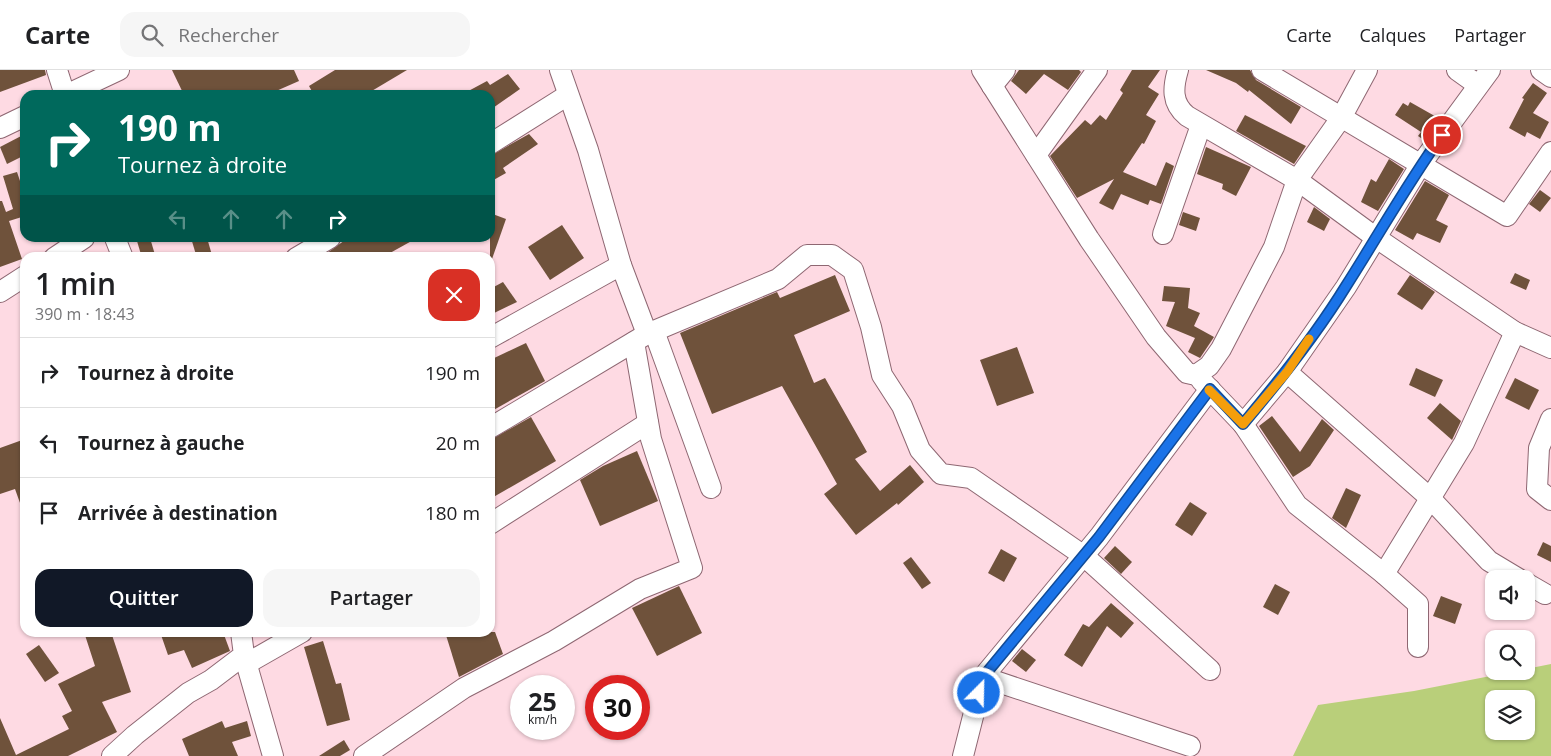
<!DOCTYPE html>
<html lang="fr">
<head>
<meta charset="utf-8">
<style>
	:root { --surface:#fff; --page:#f6f6f6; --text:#202124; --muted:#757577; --line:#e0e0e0; --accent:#111827 }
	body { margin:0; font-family:"Open Sans",sans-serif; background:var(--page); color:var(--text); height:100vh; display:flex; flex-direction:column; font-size:19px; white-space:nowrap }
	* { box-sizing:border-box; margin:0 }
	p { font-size:16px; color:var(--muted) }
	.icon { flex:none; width:28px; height:28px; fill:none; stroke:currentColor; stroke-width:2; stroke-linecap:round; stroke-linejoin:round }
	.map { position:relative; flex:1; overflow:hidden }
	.sheet { position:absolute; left:20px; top:182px; width:475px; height:385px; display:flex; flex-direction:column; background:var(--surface); border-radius:15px; box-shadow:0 1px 4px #0004 }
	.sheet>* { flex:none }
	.hud { position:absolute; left:20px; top:20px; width:475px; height:152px; border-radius:15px; box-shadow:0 1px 4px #0004; background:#00695c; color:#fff; overflow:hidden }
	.fabs { position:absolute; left:1485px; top:500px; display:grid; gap:10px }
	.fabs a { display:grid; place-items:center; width:50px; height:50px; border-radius:10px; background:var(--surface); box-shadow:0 1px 4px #0004; font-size:25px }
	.speed { position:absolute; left:510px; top:605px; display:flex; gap:10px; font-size:25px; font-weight:700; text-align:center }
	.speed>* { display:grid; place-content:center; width:65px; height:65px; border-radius:50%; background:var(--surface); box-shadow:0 1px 4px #0004; line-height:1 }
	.speed small { font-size:12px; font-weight:400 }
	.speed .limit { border:8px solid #d22; background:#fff; color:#111 }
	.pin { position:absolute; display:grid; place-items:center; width:42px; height:42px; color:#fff; margin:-21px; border:2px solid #fff; border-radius:50%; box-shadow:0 1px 5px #0007 }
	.me { position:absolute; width:55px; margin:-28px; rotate:23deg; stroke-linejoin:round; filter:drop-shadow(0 0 4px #0008) }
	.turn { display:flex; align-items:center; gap:18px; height:105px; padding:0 15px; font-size:22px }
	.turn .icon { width:65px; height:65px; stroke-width:2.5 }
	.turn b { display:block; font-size:35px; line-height:42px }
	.lanes { display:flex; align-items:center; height:48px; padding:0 15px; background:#0003; justify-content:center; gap:25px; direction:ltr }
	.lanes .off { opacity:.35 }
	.round { display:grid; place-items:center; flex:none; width:52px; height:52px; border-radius:15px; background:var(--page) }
	.summary { display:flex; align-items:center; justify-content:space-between; height:85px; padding:0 15px }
	h1 { font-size:30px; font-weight:600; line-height:38px }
	.action { display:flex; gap:10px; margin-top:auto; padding:10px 15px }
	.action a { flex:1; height:58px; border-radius:15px; background:var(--accent); color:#fff; font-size:20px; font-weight:600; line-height:58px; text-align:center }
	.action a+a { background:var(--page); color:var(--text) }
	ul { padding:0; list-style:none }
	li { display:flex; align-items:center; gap:15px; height:70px; padding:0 15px; border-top:1px solid var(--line) }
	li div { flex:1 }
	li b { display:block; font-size:19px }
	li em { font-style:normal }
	header { display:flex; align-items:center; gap:30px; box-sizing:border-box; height:70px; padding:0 25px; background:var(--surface); border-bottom:1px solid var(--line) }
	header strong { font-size:24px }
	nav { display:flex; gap:28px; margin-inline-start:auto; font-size:18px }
	.search { width:350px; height:45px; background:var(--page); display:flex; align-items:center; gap:12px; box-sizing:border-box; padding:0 18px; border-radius:15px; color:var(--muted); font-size:19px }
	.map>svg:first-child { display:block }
</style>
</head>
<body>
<header>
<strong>Carte</strong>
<div class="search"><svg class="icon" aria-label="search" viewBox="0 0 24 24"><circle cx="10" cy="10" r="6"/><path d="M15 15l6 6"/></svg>Rechercher</div>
<nav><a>Carte</a><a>Calques</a><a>Partager</a></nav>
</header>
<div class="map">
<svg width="1551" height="686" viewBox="0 0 1551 686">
	<rect width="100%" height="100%" fill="#fedae3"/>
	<path fill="#b9cf7a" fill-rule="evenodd" d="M1551,594V686H1293L1318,635L1414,621L1516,601H1526V599ZM1494,629H1526V661H1494Z"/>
	<g fill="#6f523b">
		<polygon points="0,0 45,0 46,5 0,22"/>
		<polygon points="172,0 294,0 299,11 267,25 184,25"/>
		<polygon points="335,0 407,0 365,25 314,25 309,16"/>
		<polygon points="1019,0 1079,0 1081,2 1068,20 1044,4 1026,24 1011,11"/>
		<polygon points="1132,0 1160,0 1148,17 1159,24 1146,45 1156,51 1144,74 1142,73 1123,102 1156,116 1166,92 1174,96 1161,134 1150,130 1148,135 1121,124 1113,140 1099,133 1114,109 1077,128 1050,86 1085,50 1091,55 1100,45 1106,50 1123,23 1120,20"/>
		<polygon points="1206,0 1250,0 1256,10 1301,37 1291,54 1249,20 1248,22 1236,13"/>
		<polygon points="508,4 520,19 490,40 490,25 461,25 487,11 490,15"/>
		<polygon points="1533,13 1547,23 1533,43 1549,52 1540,69 1527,62 1525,67 1509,58 1524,29 1522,28"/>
		<polygon points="1410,32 1440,49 1424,70 1418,66 1421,62 1395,45 1403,33 1408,36"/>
		<polygon points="1245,45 1306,76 1294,94 1236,61"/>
		<polygon points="25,64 25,85 7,94 0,77"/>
		<polygon points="529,64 538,74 503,98 506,103 490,112 490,86"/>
		<polygon points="1206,77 1251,97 1236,126 1222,119 1223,114 1197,104"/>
		<polygon points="1389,89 1404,99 1378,141 1361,132 1371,109 1376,112"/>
		<polygon points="17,102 25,126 25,146 9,151 22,189 0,197 0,131 2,131 6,142 13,139 3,106"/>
		<polygon points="1425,111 1449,125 1436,150 1448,156 1440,173 1417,163 1413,170 1395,160"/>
		<polygon points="1540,120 1551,128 1540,142 1529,134"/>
		<polygon points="1314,137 1330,149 1324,161 1307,152"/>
		<polygon points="1183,142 1200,148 1196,161 1179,155"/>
		<polygon points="490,143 506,149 492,189 490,189"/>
		<polygon points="562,155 584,188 550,210 528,177"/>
		<polygon points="150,168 156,188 142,188 137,171"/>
		<polygon points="191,168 207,168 212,185 197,188"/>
		<polygon points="348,168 417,168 381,188 320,188"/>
		<polygon points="1515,203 1530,210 1526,220 1510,213"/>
		<polygon points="835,205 850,241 794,265 814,313 825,308 867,382 855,389 880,421 910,395 924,412 898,435 897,433 856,465 824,424 837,414 782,316 712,344 680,263 777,222 780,228"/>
		<polygon points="1410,205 1435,222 1422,240 1397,224"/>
		<polygon points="503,212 517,232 490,245 490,219"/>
		<polygon points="1164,216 1190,218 1188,238 1200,243 1194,256 1214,267 1200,288 1188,282 1195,268 1166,256 1175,232 1162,231"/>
		<polygon points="526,273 545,311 490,342 490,290"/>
		<polygon points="1017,277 1034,323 997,336 980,290"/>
		<polygon points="1416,298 1443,310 1435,327 1409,315"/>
		<polygon points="1515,308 1539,320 1529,340 1505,328"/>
		<polygon points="1440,333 1461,351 1452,370 1427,348"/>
		<polygon points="1272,346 1300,382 1322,349 1334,360 1310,396 1293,407 1259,356"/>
		<polygon points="531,347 556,391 490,429 490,370"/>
		<polygon points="25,369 25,443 24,444 15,419 0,424 0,378"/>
		<polygon points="637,381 658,431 600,456 580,410 603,396"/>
		<polygon points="1346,418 1361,425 1346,458 1332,448"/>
		<polygon points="1190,432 1207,443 1192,466 1175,455"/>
		<polygon points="1543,472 1551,476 1551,492 1537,485"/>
		<polygon points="1115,476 1132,492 1121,504 1104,488"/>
		<polygon points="1001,479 1017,488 1004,512 988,503"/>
		<polygon points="911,487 931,513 922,519 903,493"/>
		<polygon points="1275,514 1290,522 1278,545 1263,537"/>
		<polygon points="679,516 702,563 657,586 632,538"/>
		<polygon points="1441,526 1462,534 1455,554 1433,546"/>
		<polygon points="1111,533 1134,553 1121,568 1107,556 1082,597 1064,585 1083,554 1089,557"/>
		<polygon points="84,562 111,562 131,622 102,632 117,662 68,686 0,686 0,648 16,685 69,659 62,646 72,641 58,614 95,596"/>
		<polygon points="160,562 223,562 230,581 192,598 184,580 168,585"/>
		<polygon points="445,562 495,562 503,584 459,607"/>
		<polygon points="323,571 336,614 341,613 350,650 327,656 304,577"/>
		<polygon points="39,575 59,603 45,612 26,584"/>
		<polygon points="1022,579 1036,590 1026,602 1012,591"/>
		<polygon points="222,651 225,658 247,651 251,666 232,672 238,686 189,686 182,669"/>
		<polygon points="344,670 350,680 340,686 319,686"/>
	</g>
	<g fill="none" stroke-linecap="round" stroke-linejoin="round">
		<defs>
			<g id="minor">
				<polyline points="57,0 65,25"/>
				<polyline points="560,0 588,80 621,195 647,264"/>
				<polyline points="982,0 1089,169 1156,267 1187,303 1196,305 1209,296 1221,279 1274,177 1297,110 1341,48 1367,0"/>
				<path d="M1178,0C1173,17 1171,33 1187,46L1297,110L1375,167L1515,262L1551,278"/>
				<polyline points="1262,0 1507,146 1551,82"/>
				<polyline points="1457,0 1478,15"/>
				<polyline points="1541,0 1551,7"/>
				<polyline points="992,16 1005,0"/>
				<polyline points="66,25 119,0"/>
				<polyline points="0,58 25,46"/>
				<polyline points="490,74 568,25"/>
				<polyline points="1036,85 1097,0"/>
				<polyline points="1163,164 1201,55"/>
				<polyline points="115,168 123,188"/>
				<polyline points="54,188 84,168"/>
				<polyline points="296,188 330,168"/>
				<polyline points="0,222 25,206"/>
				<polyline points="654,261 711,418"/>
				<polyline points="490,268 621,195"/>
				<polyline points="1287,302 1430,428 1489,491 1519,509"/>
				<polyline points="1201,310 1243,354 1297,435 1384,504 1418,534 1418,577"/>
				<polyline points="1551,349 1539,378 1537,419 1551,430"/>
				<polyline points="1243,354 1287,302 1346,217 1421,94 1490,0"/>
				<polyline points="490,358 647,264 778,209 807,185 832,185 853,200 871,257 882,305 902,336 920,380 941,404 971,408 1084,486 1210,600"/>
				<polyline points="490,454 648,353"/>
				<polyline points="1384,504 1464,373 1515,262"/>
				<polyline points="1526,513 1545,524"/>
				<polyline points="244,585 273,686"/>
				<polyline points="246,594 302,562"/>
				<polyline points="1190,676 983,607 1099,467 1210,319"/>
				<polyline points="112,686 135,665 188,623 211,610 244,585 241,562"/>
				<polyline points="364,686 464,618 554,571 640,519 692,498 651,369 634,272"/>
				<polyline points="963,686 983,607"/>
			</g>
		</defs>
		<use href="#minor" stroke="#8e6772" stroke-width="22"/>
		<use href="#minor" stroke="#fff" stroke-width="20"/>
	</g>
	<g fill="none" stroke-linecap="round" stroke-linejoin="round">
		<defs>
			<path id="route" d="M979,623L983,607L1099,467L1210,319L1243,354C1280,310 1316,265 1346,216C1378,166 1407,114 1442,65"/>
		</defs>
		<use href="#route" stroke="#114b97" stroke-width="12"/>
		<use href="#route" stroke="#1a73e8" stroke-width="9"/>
		<polyline stroke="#f59e0b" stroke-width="9" points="1209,320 1243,354 1287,302 1309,269"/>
	</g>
</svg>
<div class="fabs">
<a><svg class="icon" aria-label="sound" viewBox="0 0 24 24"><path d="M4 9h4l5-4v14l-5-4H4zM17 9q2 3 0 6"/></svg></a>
<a><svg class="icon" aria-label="search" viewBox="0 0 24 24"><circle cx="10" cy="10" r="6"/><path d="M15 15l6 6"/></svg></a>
<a><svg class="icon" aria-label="layers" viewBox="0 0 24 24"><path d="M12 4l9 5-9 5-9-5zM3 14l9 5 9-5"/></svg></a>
</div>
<div class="speed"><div>25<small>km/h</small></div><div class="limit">30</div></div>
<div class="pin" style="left:1442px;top:65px;background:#d93025"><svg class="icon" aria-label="arrive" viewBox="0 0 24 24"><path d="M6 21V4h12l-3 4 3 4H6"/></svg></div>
<svg class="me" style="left:979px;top:623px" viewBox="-20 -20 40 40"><circle r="17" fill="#1a73e8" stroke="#fff" stroke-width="3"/><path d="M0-11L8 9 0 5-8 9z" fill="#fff"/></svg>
<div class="hud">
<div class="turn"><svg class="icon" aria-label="right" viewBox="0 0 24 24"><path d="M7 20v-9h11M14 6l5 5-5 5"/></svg><div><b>190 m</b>Tournez à droite</div></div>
<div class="lanes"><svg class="icon off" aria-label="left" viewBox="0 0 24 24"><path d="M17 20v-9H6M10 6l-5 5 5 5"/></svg><svg class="icon off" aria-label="ahead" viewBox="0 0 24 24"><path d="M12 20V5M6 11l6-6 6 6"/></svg><svg class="icon off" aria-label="ahead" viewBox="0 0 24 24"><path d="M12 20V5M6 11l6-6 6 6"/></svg><svg class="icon" aria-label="right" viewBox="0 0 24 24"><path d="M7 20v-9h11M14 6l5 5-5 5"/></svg></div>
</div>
<section class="sheet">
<div class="summary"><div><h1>1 min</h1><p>390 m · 18:43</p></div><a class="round" style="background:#d93025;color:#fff"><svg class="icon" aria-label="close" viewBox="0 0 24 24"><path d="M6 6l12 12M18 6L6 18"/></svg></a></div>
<ul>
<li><svg class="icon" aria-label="right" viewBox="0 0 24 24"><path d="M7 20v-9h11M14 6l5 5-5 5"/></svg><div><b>Tournez à droite</b></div><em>190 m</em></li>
<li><svg class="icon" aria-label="left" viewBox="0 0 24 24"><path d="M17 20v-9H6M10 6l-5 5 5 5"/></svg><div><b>Tournez à gauche</b></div><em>20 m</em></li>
<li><svg class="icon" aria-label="arrive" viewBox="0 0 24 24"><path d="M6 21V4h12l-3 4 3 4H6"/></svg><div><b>Arrivée à destination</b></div><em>180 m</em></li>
</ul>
<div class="action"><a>Quitter</a><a>Partager</a></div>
</section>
</div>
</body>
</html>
